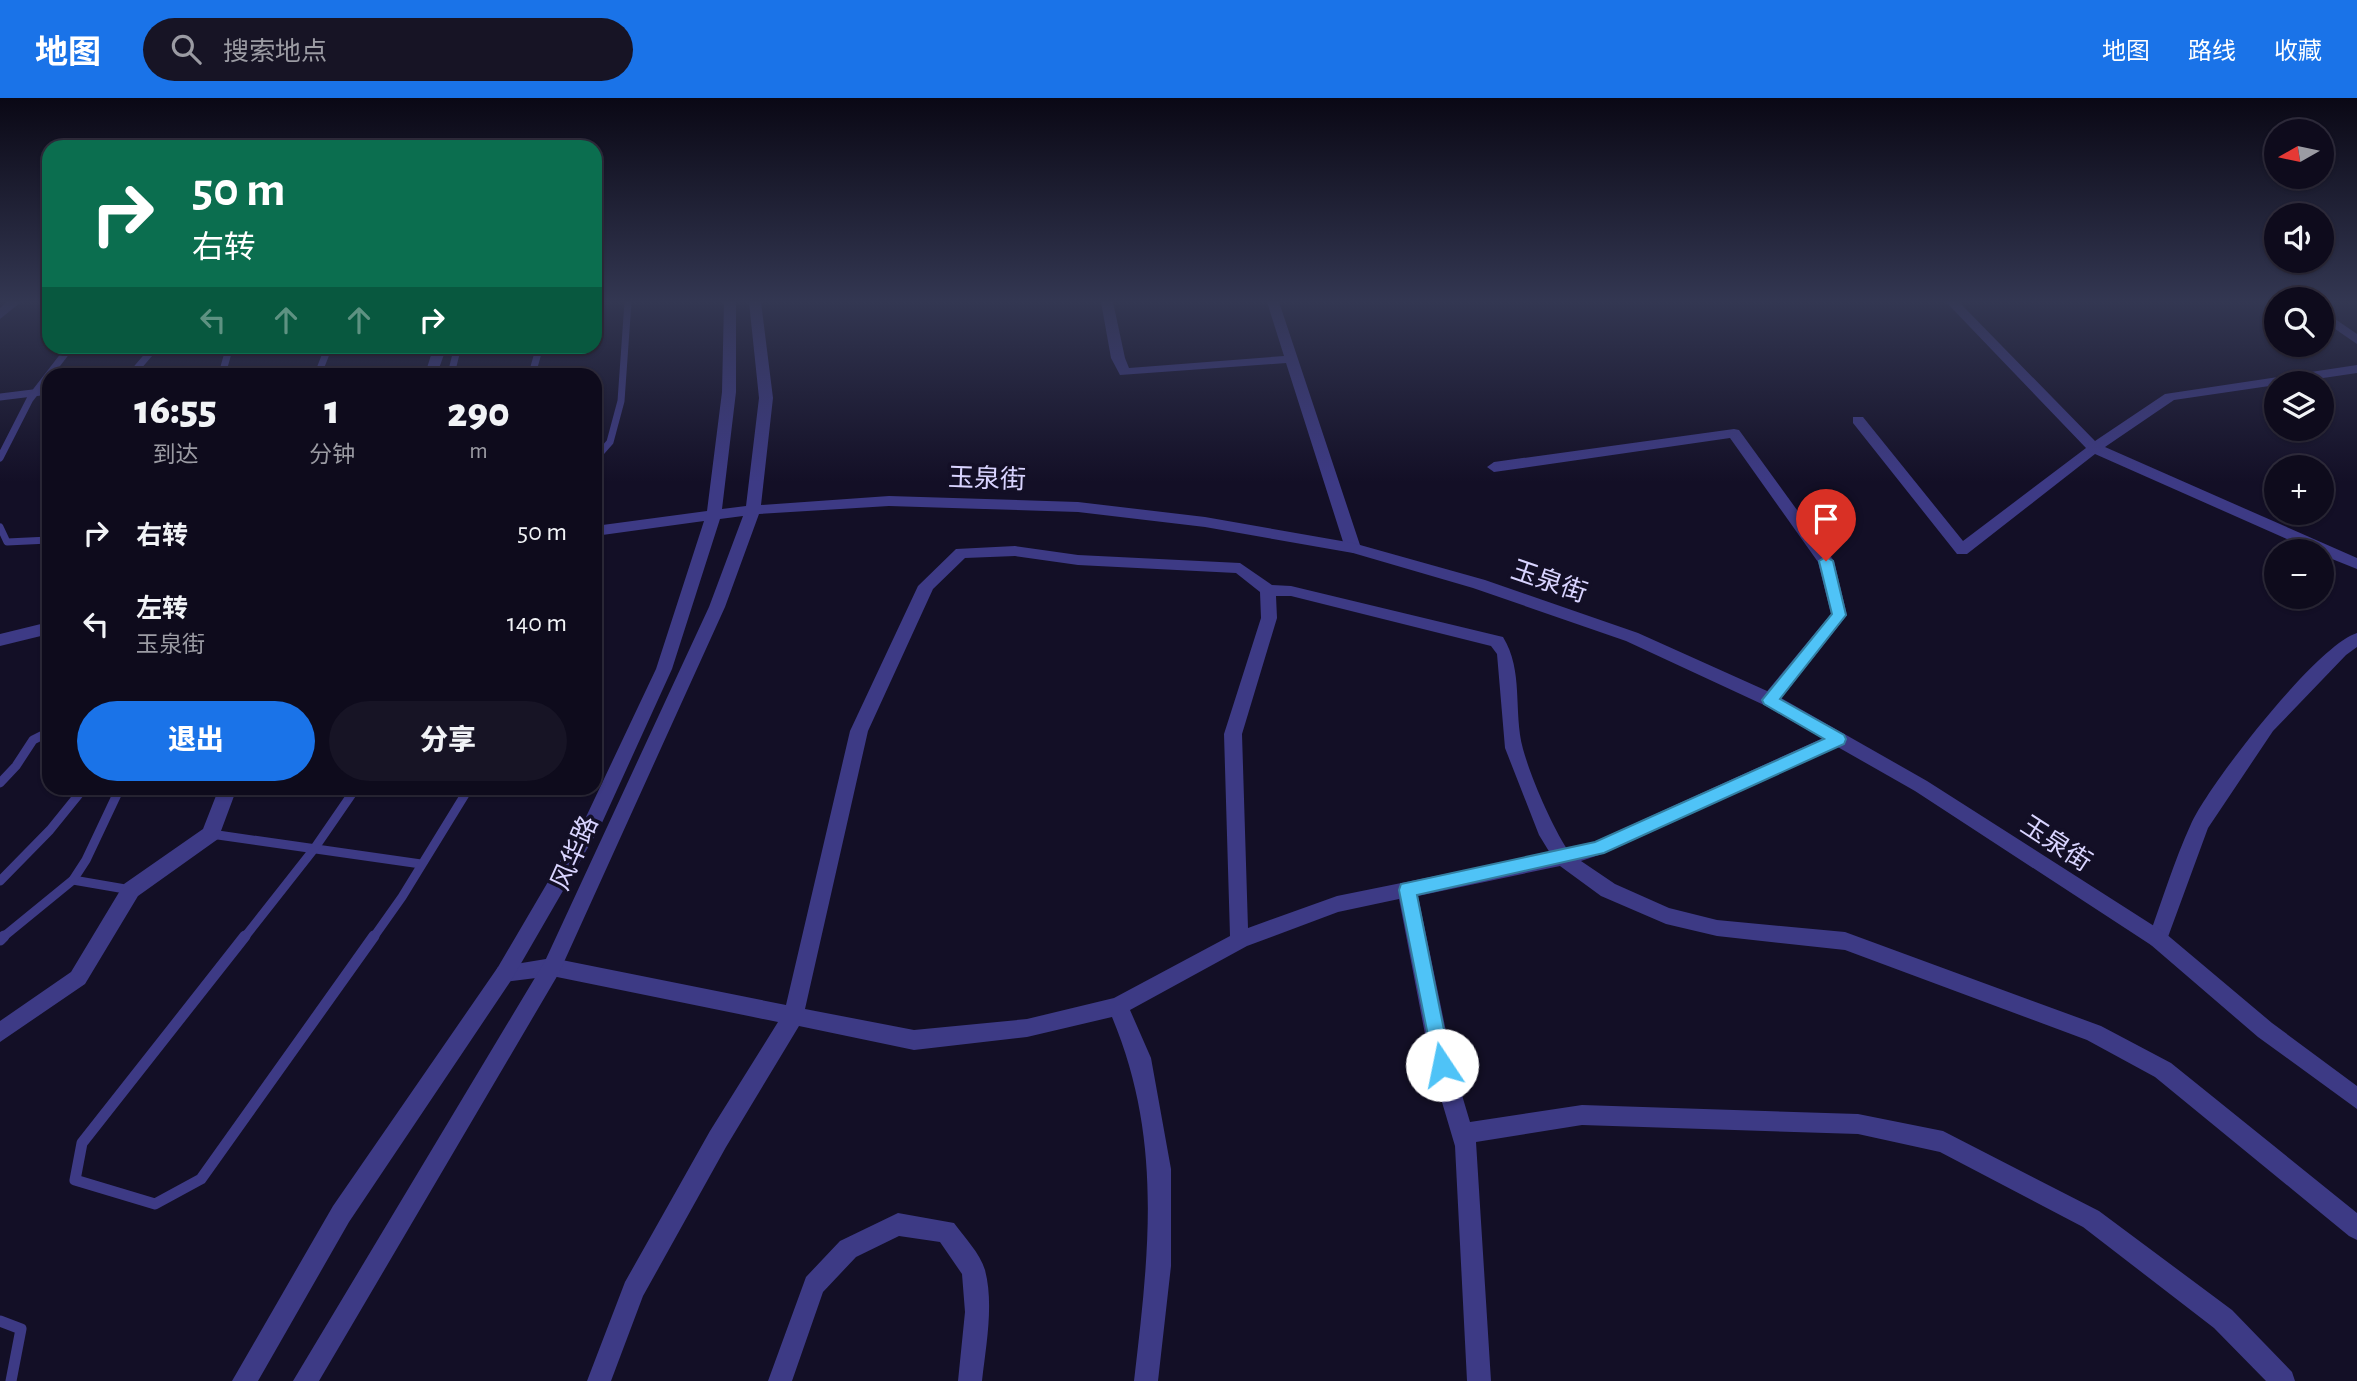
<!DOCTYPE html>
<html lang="zh">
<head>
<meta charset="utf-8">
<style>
	:root { --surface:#0e0b1c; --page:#171425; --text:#f1f3f6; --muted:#9b9ba3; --line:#2e2b3b; --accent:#1a73e8 }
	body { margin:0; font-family:"Alegreya Sans","Noto Sans SC",sans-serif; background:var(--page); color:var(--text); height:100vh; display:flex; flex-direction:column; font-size:26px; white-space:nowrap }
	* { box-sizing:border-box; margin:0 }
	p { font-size:23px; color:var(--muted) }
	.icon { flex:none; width:38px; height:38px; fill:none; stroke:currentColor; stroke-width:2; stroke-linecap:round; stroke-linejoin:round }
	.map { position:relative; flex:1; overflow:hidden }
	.side { position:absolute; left:42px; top:270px; width:560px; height:427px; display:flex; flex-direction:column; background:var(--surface); border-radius:21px; box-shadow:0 2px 5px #0004,0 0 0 2px var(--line) }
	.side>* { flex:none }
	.hud { position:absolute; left:42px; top:42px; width:560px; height:214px; border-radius:21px; box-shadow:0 2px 5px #0004,0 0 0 2px var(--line); background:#0b6e4f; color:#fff; overflow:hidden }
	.needle { width:46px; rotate:261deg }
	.tools { position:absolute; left:2264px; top:21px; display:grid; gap:14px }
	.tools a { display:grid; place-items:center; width:70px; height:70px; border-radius:50%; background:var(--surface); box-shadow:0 2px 5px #0004,0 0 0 2px var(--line); font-size:35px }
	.pin { position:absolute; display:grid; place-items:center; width:60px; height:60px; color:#fff; margin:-72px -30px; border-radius:50% 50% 50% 0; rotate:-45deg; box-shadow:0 0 7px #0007 }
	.pin .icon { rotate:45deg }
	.me { position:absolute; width:77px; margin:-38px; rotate:349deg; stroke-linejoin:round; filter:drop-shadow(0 0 5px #0008) }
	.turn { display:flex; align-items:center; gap:24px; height:147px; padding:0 35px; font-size:32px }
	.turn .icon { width:91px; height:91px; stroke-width:2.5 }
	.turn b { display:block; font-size:49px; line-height:60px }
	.lanes { display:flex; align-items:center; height:66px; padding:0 35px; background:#0003; justify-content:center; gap:35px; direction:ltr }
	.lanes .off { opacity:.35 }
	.eta { display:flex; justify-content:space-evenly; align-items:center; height:119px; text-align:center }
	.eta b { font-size:42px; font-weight:800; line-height:49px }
	.cta { display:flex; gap:14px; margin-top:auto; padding:14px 35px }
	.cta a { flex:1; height:80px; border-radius:42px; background:var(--accent); color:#fff; font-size:28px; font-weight:800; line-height:80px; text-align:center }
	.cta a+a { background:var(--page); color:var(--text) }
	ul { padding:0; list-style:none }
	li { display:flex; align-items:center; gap:21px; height:91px; padding:0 35px }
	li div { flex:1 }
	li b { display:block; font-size:26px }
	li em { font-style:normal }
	header { display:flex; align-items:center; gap:42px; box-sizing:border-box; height:98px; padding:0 35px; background:var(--accent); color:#fff }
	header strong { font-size:33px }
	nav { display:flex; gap:38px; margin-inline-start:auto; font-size:24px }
	.search { width:490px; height:63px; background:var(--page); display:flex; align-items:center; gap:18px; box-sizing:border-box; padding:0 24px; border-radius:38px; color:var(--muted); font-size:26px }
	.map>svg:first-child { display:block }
</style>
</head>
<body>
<header>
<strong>地图</strong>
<div class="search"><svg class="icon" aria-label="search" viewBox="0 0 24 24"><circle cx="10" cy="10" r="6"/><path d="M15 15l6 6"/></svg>搜索地点</div>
<nav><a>地图</a><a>路线</a><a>收藏</a></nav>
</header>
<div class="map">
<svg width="2357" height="1283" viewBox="0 0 2357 1283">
	<rect width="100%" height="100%" fill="#130f26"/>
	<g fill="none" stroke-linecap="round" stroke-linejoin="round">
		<g stroke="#3d3a85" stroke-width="7">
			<polyline points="132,276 156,248"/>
			<polyline points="222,276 230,248"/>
			<polyline points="318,276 329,248"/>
			<polyline points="451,276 458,248"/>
			<polyline points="532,276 540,248"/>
			<polyline points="0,299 49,293"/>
			<polyline points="0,360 30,301 71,248"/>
			<polyline points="595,361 610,344 621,303 628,204"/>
			<polyline points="0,429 7,444 49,442"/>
		</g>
		<g stroke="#3d3a85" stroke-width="9">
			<polyline points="0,685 16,668 33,642 49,634"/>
			<polyline points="211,736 421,766"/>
			<polyline points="73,782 131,792"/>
			<polyline points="0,783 50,732 84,690"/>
			<polyline points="2,840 73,782 86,762 120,690"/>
			<polyline points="244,840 314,751 356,690"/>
			<polyline points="373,840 402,799 469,690"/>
		</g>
		<g stroke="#3d3a85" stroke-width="11">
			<polyline points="245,838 82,1045 75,1082 155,1106 201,1081 374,838"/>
			<polyline points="0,842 4,838"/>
			<polyline points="0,1223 21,1231 11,1283"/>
		</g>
		<g fill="#3d3a85" fill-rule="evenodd">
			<polygon points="7,204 21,204 0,221 0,210"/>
			<polygon points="1101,204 1113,204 1125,260 1129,270 1284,258 1267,204 1279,204 1361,450 1358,454 1353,455 1345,450 1286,265 1120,277 1111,260"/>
			<polygon points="1946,204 1959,204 2095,343 2165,296 2357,267 2357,275 2174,302 2105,349 2357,460 2357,471 2322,457 2322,453 2314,453 2095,356 1967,456 1957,456 1853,325 1853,319 1863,319 1963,443 2086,350"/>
			<polygon points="2322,212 2357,236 2357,246 2322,222"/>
			<polygon points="434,248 447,248 437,276 425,276"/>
			<polygon points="1734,331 1739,332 1834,463 1847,517 1776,607 1764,607 1761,602 1764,597 1831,516 1818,464 1730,340 1494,374 1487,369 1494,364"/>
			<path d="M1015,448L1078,457L1240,465L1272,487L1291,488L1503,539C1524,573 1513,613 1523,651C1531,680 1551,726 1567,751L1594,744L1832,636H1844L1847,641L1844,646L1605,755L1581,763L1615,786L1669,810L1717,822L1845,834L2101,928L2171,965L2357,1115V1142L2349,1138L2155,979L2087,942L1845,852L1717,838L1666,826L1601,798L1560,768L1418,798L1453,967L1470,1024L1582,1007L1858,1016L1943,1033L2099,1113L2232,1212L2292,1274L2295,1283H2266L2214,1230L2083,1129L1940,1054L1858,1036L1582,1027L1476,1044L1491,1283H1467L1455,1048L1431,967L1399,801L1338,814L1247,848L1130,912L1151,960L1171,1071V1168L1158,1283H1134C1149,1155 1163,1041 1112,919L1027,939L914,952L799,928L726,1049L643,1198L611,1283H587L625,1184L710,1033L778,924L552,878L505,884L498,881L495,875L498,869L552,860L786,907L850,633L918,488L956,451ZM1015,458L1078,467L1236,475L1260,494L1261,520L1224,636L1230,838L1114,900L1027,921L914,932L805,911L868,633L933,491L965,460ZM1276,498H1291L1491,548L1497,556L1505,650L1539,737L1550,755L1337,798L1248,830L1242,636L1277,520Z"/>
			<path d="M2357,535V549L2346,557L2273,633L2208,730L2165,847L2158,850L2151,847L2148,841C2162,803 2174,763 2191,726C2209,686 2317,547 2357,535Z"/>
			<polygon points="219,690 237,690 218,741 138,798 85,886 0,944 0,923 71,874 124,786 203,731"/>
			<path d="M898,1115L954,1125C964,1139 980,1155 985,1172C994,1207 986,1247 982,1283H958L965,1214L962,1176L940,1144L899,1138L856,1159L823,1194L792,1283H768L806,1179L840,1143Z"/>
		</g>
		<g fill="#3d3a85" fill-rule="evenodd">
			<polygon points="724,204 736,204 736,294 722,411 746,408 759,300 749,204 761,204 773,300 761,407 889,398 1078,404 1205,419 1353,445 1485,482 1638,535 1776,597 1927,683 2165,835 2272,925 2357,988 2357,1011 2258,939 2151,847 1915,693 1764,607 1626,543 1473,490 1353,455 1205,429 1078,414 889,408 759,416 725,509 559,875 319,1283 293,1283 545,863 709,509 743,418 720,421 672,571 601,727 512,881 349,1124 258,1283 232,1283 333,1108 498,869 586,719 656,571 704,423 595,438 595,428 707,413 722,294"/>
			<polygon points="49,524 49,536 0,548 0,536"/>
		</g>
	</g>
	<linearGradient id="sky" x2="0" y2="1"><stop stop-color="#0a0815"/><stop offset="0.53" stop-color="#333752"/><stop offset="1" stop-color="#333752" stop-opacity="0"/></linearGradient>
	<rect width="2357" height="384" fill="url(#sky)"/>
	<polygon fill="#4fc3f7" stroke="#337fa1" stroke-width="2" points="1826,459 1833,463 1846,517 1780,601 1844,637 1846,641 1844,646 1604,755 1417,797 1451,967 1448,973 1442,975 1435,973 1399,792 1401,786 1595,744 1824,641 1764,606 1762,602 1832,516 1819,463"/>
	<g text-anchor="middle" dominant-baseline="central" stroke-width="7" stroke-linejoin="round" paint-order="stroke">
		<g font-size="26" fill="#d9d4ff" stroke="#130f26">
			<text transform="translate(987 381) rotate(2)">玉泉街</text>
			<text transform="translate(1549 484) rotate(19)">玉泉街</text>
			<text transform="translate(2056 746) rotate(33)">玉泉街</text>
			<text transform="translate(575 755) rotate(-66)">风华路</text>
		</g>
	</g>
</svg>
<div class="tools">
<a><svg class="needle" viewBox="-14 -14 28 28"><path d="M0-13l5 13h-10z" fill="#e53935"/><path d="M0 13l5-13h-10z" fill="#9b9ba3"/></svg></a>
<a><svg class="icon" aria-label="sound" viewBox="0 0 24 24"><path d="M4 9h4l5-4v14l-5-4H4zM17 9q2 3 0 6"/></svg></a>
<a><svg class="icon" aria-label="search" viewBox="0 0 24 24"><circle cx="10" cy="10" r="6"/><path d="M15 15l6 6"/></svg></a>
<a><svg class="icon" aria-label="layers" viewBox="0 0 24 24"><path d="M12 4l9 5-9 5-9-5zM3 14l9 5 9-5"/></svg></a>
<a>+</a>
<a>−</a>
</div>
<div class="pin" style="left:1826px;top:463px;background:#d93025"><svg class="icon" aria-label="arrive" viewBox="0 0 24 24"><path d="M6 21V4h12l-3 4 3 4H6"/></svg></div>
<svg class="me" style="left:1442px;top:967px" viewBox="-20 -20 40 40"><circle r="19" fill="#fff"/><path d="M0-13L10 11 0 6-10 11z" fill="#4fc3f7"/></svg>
<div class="hud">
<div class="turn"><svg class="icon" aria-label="right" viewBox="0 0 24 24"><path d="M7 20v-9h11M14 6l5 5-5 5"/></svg><div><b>50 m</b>右转</div></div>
<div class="lanes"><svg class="icon off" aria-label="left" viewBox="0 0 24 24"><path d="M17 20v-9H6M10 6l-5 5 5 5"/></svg><svg class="icon off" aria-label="ahead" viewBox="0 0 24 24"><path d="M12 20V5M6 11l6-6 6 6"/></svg><svg class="icon off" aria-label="ahead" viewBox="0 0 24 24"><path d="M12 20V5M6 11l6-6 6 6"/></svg><svg class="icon" aria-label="right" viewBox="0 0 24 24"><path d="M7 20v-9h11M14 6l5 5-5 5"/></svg></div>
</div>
<section class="side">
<div class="eta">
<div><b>16:55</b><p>到达</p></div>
<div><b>1</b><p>分钟</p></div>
<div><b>290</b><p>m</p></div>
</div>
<ul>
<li><svg class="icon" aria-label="right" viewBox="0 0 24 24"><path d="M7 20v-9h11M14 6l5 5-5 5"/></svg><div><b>右转</b></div><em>50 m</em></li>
<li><svg class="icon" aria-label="left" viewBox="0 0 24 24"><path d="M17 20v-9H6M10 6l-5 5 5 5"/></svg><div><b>左转</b><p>玉泉街</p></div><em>140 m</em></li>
</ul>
<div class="cta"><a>退出</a><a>分享</a></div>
</section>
</div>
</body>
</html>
